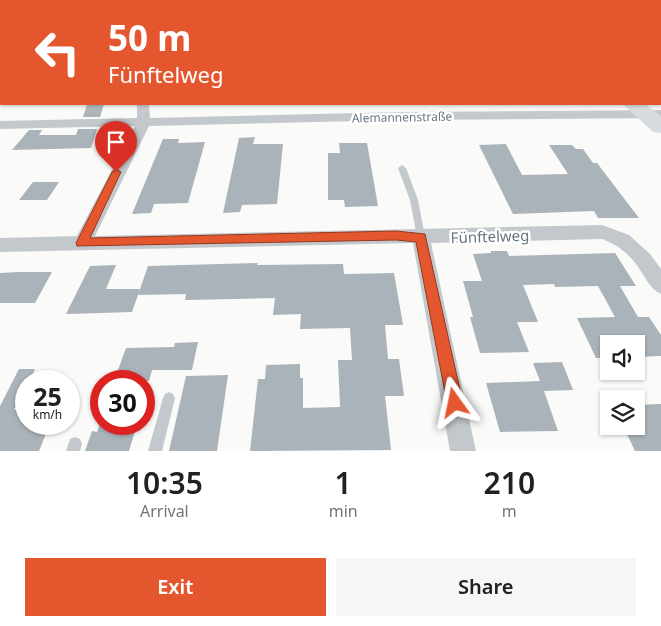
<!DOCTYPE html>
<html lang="en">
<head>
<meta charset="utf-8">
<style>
	:root { --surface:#fff; --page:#f6f6f6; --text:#202124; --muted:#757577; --accent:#e4572e }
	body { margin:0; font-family:"Noto Sans",sans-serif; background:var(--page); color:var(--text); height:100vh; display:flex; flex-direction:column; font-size:19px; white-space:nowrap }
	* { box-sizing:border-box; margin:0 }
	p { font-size:16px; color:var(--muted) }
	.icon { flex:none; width:28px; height:28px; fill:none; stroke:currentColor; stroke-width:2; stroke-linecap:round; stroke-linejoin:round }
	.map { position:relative; height:451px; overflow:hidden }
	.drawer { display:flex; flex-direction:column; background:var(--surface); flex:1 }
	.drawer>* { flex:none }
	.top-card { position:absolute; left:0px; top:0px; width:661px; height:105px; box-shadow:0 1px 4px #0004; background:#e4572e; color:#fff; overflow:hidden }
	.fabs { position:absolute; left:600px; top:335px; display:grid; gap:10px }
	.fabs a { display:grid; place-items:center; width:45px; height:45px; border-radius:0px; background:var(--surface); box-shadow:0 1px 4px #0004; font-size:25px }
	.speed { position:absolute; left:15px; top:370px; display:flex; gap:10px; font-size:25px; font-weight:700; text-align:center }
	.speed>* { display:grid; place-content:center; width:65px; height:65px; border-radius:50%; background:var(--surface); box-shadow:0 1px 4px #0004; line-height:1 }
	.speed small { font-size:12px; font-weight:400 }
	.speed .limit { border:8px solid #d22; background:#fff; color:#111 }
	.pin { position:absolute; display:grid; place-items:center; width:42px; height:42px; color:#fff; margin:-51px -21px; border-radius:50% 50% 50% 0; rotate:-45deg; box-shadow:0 0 5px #0007 }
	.pin .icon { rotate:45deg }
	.me { position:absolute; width:55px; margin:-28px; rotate:348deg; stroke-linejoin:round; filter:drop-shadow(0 0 4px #0008) }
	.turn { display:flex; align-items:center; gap:18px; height:105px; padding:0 25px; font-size:22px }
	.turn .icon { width:65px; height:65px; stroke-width:2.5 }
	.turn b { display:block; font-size:35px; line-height:42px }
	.eta { display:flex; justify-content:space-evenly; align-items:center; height:85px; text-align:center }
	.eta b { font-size:30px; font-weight:600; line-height:35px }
	.button { display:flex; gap:10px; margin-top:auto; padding:10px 25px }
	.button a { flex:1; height:58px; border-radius:0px; background:var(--accent); color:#fff; font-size:20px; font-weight:600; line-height:58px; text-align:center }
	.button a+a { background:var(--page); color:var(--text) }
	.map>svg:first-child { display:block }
</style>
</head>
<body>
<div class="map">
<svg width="661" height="451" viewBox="0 0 661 451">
	<rect width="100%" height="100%" fill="#fafaf8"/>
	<g fill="#aab3b9">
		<polygon points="87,104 104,104 100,117 83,117"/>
		<polygon points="78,129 97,129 91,148 12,150 29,130 42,130 39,135 76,135"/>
		<polygon points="255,137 253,144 283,144 277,204 242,205 240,212 223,213 239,138"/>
		<polygon points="163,139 179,139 178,143 205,142 188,203 154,204 151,213 132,214"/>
		<polygon points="339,143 367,143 378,206 345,207 344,200 328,200 328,153 340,153"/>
		<polygon points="506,144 522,175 568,174 549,145 572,145 576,149 583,149 593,163 597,163 639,218 598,218 594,211 513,214 479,145"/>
		<polygon points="33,182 59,182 47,200 19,200"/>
		<polygon points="491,251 507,251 509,256 615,253 636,286 620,286 638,317 649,317 661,335 661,356 636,357 636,344 609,344 609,358 596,358 577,318 615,317 598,286 555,287 554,284 523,285 538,322 517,322 529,352 480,353 470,317 473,317 463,281 482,281 473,254 491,253"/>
		<polygon points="258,263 257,265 343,264 344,274 394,273 403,325 385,325 388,359 399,359 404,396 385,396 391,450 250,451 258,379 265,379 266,365 300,364 300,378 303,378 303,408 340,407 338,360 352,360 350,328 300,329 301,314 273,315 275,298 185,300 186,294 138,295 148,266"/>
		<polygon points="116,265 106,289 140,289 132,312 66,314 90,266"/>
		<polygon points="19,272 52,272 35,303 0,303 0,273"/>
		<polygon points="198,342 192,370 152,370 149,381 114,381 126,348 174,347 175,343"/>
		<polygon points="562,362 573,390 544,391 558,431 500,432 486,383 540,381 533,363"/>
		<polygon points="19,369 35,369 29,381 26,381 26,386 14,410 26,410 26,424 50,424 39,451 0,451 0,406"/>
		<polygon points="228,375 217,451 169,451 186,376"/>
		<polygon points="661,404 661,451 635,451 623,426 636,426 636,405"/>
		<polygon points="100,424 137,424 129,451 85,451 92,431 97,432"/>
	</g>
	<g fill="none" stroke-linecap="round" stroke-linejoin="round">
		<g fill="#c3c8cc" fill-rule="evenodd">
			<polygon points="402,165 406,168 418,200 425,237 424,239 418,239 417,237 410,200 398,168"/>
			<polygon points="169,392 173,394 175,398 162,451 148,451 163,398 165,394"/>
			<polygon points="75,437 80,439 82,444 80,451 66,451 70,439"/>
		</g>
		<path fill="#c3c8cc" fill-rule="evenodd" d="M137,104H149L150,118L398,112L661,110V118L398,120L149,126L95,236L602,225L629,235L650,254L661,269V294C649,289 644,274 636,264C627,252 616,244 602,239L431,243L476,451H450L413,243L0,252V238L77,236L135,126L0,129V121L137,118Z"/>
		<polygon fill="#d6dbdf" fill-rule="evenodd" points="623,104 645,104 661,116 661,133 653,132"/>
	</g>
	<linearGradient id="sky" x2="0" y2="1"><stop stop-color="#96bcdc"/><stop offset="0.44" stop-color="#fdfdfc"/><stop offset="1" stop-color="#fdfdfc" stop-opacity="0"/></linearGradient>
	<rect width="661" height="115" fill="url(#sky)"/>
	<polygon fill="#e4572e" stroke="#94391e" points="116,169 121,172 90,238 396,231 425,234 463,403 461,409 455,411 449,409 447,403 416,242 396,240 77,246 76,243 112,172"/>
	<g text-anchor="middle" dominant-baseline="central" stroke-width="5" stroke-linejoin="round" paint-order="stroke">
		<g font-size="12" fill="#657683" stroke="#fff">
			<text transform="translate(402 117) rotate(-1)">Alemannenstraße</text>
		</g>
		<g font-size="15" fill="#657683" stroke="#fff">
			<text transform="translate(490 236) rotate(-2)">Fünftelweg</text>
		</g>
	</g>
</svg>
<div class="fabs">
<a><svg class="icon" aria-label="sound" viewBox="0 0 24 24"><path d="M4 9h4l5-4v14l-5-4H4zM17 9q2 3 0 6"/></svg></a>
<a><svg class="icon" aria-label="layers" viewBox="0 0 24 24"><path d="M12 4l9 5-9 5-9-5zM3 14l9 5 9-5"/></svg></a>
</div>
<div class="speed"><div>25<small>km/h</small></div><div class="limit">30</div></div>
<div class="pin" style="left:116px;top:172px;background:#d93025"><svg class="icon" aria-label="arrive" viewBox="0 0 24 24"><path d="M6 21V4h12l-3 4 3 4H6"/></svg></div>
<svg class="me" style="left:455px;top:403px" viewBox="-20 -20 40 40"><path d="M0-17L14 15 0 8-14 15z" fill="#e4572e" stroke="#fff" stroke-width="4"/></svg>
<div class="top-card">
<div class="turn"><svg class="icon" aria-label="left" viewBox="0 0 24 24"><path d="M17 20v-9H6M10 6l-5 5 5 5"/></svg><div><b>50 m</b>Fünftelweg</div></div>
</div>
</div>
<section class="drawer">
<div class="eta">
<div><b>10:35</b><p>Arrival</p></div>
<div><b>1</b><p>min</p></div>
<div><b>210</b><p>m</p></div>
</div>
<div class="button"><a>Exit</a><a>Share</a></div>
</section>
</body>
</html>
